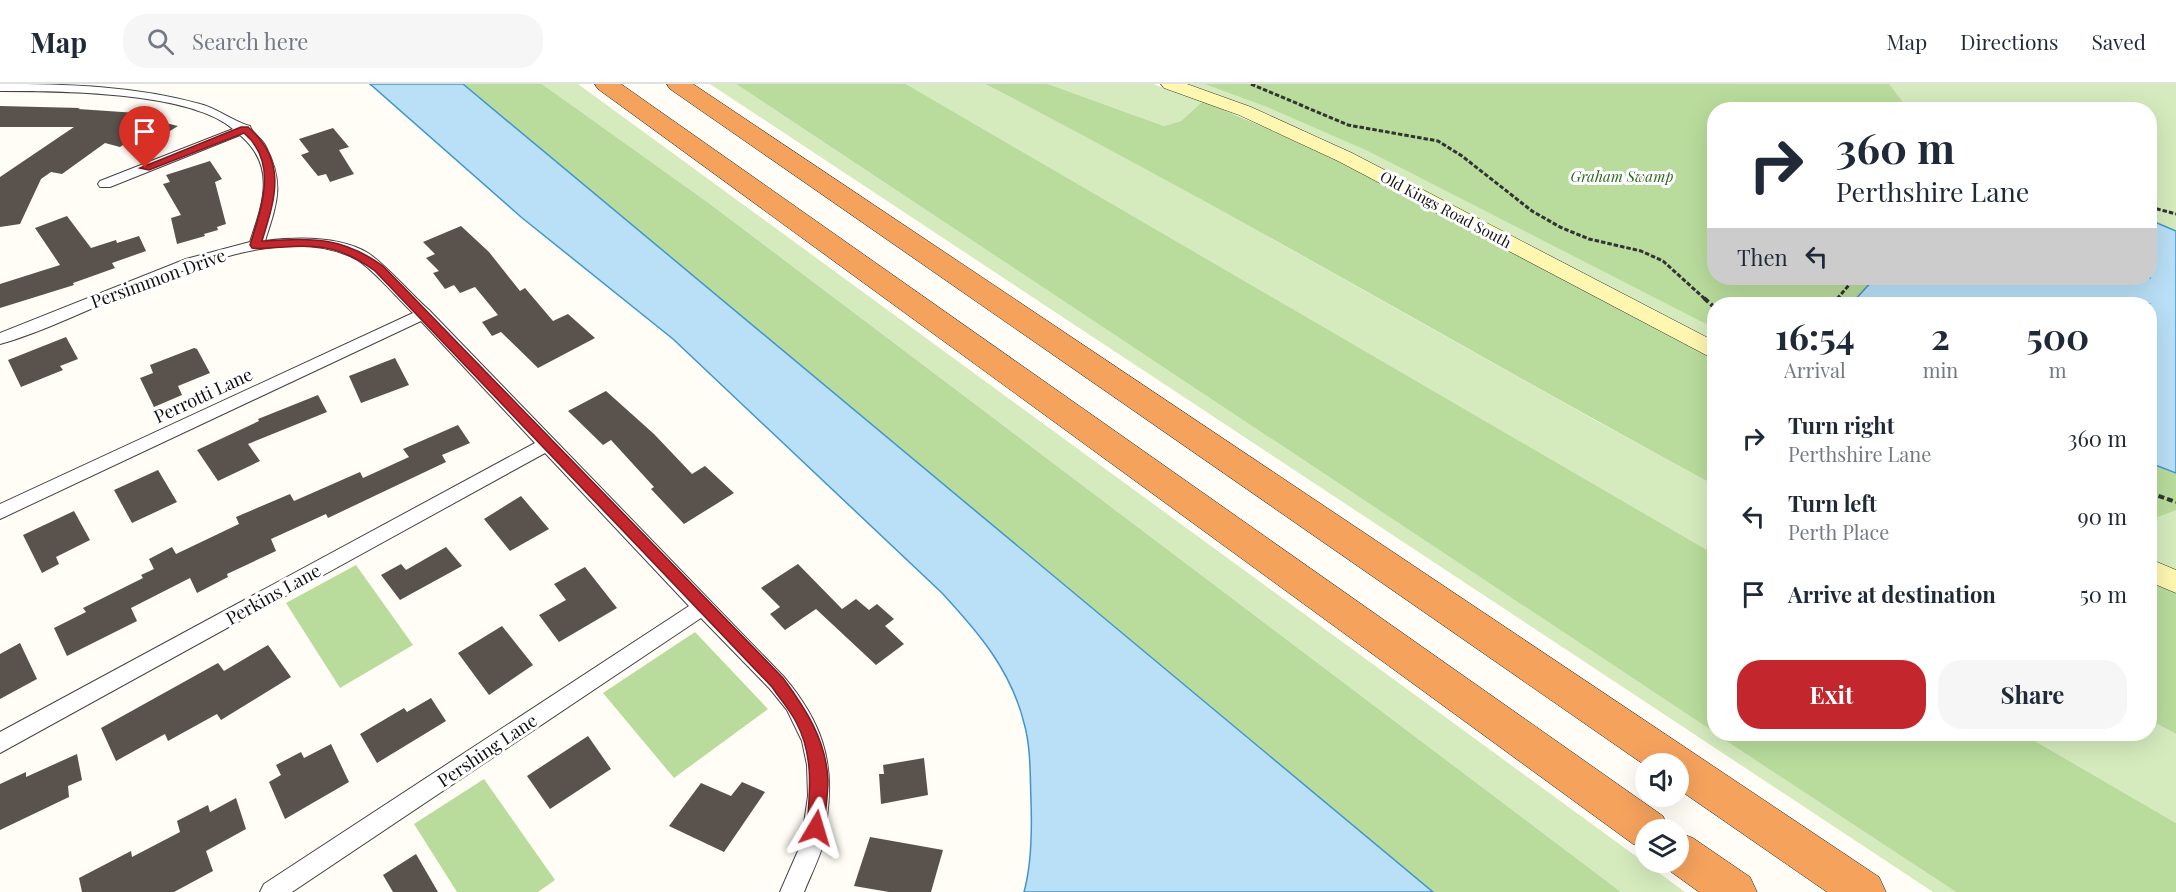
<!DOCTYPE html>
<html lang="en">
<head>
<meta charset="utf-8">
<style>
	:root { --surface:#fff; --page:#f6f6f7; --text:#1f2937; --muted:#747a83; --line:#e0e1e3; --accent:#c4262e }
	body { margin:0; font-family:"Playfair Display",serif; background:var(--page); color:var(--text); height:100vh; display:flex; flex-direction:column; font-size:22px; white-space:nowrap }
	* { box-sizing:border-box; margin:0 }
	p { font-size:20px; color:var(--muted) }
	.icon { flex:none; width:33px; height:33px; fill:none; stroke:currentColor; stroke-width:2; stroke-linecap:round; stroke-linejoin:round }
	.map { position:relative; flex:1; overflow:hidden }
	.panel { position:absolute; left:1707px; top:213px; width:450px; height:444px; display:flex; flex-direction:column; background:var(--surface); border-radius:24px; box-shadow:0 6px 24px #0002 }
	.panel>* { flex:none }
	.top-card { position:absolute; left:1707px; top:18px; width:450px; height:183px; border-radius:24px; box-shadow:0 6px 24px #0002; background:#fff; color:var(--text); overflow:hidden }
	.fabs { position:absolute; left:1635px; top:669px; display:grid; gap:12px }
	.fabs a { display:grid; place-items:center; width:54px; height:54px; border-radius:50%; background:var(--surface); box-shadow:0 6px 24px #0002; font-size:30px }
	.pin { position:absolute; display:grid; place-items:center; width:51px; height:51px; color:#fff; margin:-62px -26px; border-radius:50% 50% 50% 0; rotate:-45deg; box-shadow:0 0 6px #0007 }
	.pin .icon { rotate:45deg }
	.me { position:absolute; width:66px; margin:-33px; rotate:7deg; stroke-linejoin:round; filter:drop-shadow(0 0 4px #0008) }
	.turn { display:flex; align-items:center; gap:21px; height:126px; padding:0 30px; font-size:27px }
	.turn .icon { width:78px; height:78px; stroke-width:2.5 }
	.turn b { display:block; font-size:42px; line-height:51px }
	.then { display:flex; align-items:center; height:57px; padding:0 30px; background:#0003; gap:12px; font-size:22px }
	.eta { display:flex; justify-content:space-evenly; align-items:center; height:102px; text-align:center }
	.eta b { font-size:36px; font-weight:700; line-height:42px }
	.action { display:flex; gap:12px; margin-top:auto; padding:12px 30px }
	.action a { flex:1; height:69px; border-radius:24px; background:var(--accent); color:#fff; font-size:24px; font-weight:700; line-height:69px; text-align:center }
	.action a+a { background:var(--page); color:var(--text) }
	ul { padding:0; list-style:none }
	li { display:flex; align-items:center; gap:18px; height:78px; padding:0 30px }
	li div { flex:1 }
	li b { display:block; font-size:22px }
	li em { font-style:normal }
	header { display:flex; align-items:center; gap:36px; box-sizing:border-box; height:84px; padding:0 30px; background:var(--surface); border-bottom:2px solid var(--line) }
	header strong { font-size:28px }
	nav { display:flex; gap:33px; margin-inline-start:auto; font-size:21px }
	.search { width:420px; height:54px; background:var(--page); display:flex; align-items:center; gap:15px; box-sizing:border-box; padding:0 21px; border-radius:24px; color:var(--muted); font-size:22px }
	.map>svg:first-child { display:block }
</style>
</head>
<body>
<header>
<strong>Map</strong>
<div class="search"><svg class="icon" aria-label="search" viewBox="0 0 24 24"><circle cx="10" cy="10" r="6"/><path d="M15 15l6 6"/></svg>Search here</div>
<nav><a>Map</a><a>Directions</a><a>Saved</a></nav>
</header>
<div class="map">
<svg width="2176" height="808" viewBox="0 0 2176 808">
	<rect width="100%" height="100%" fill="#fffdf5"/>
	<g fill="#d5ebbd" fill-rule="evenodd">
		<polygon points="542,0 578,0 1685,808 1621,808 710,120"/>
		<polygon points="710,0 736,0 1956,808 1933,808"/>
		<polygon points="906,0 985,0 1121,70 1593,335 1714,401 1714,470"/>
		<polygon points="1048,0 1153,0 1203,17 1181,37 1164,42"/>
		<path d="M1187,0H2176V489L2150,477V220H1714V257L1319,53L1268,31ZM1714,26H2150V194H1714Z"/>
		<polygon points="2150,636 2176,650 2176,739 2023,650 2150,650"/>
	</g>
	<g fill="#b9dc9c">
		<polygon points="463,0 542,0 710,120 1621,808 1433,808"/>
		<polygon points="736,0 906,0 1714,470 1714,648"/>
		<path d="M985,0H1048L1164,42L1181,37L1203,17L1340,76L1714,273V401C1470,269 1232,127 985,0Z"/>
		<polygon points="1205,0 1889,0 1908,25 1714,26 1714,194 1875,194 1851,220 1714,220 1714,244 1368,67 1267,23"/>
		<polygon points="2150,379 2176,389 2176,426 2150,436"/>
		<polygon points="356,481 413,561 340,604 286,519"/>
		<polygon points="2150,494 2176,506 2176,650 2150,636"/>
		<polygon points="695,548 768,625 674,694 603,609"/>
		<polygon points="1716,650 2023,650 2176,739 2176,808 1956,808"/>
		<polygon points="484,695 555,796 538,808 457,808 414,740"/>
	</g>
	<g fill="#b9e0f7" stroke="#3f96cf" stroke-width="1.5">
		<path d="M370,0H463L1433,808H1024C1032,779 1032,746 1031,717C1030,692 1031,663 1024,639C1011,586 978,548 942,509L673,255L521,133Z"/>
		<polygon points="2150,136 2176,147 2176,389 2150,379 2150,220 1851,220 1875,194 2150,194"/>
	</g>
	<g fill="#5a524d">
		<polygon points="0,22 80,24 78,25 137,29 137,32 178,42 149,60 132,55 120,63 105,59 62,90 51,88 41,95 20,140 0,143 0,93 74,43 0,43"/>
		<polygon points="333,44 349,63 339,66 354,90 330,98 326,90 318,92 301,71 309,68 299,55"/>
		<polygon points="210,77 222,95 215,98 226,140 217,143 218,146 204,150 205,152 177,160 171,134 181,131 163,100 170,98 166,91"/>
		<polygon points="67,132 91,164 116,156 117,159 139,152 146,167 112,179 115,184 73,199 74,201 0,224 0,200 60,181 35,144"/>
		<polygon points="461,142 489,168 520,207 525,204 553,237 568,230 595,254 538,284 501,248 492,252 482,238 498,231 475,203 460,209 454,201 445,205 433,189 439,187 426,174 435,170 423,158"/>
		<polygon points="66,253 78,275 60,282 63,286 21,303 8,276"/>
		<polygon points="194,264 197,265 210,289 178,302 182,311 154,323 140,294 153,289 150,281"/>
		<polygon points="395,274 409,301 361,319 349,292"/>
		<polygon points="606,307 654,350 692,390 705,382 734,409 684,440 651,405 654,403 611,356 603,361 568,327"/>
		<polygon points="318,311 327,328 248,360 260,377 218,397 197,366 259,337 258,335"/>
		<polygon points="458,341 470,359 442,371 446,378 328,434 326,430 271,455 276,467 227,490 228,493 197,509 190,494 131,524 137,537 67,572 54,544 86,528 83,524 143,494 141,491 154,485 149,475 172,463 176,470 239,440 236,433 290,410 294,417 360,388 363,394 409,373 403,365"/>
		<polygon points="158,386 177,418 132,439 114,406"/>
		<polygon points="521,412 549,445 510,467 484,435"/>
		<polygon points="74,427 90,456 56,473 59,480 42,489 23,451"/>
		<polygon points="446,463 462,482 400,516 381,491 401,480 406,486"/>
		<polygon points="798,480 842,525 856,515 869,526 877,520 894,535 885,542 904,560 876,581 816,525 785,546 770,530 780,523 761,504"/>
		<polygon points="585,483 617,524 559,558 539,531 566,516 554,500"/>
		<polygon points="502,542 533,581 489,611 458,569"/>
		<polygon points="20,559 37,595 0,615 0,570"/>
		<polygon points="268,561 291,593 221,636 217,630 168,657 165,650 116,677 101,644 218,579 224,587"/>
		<polygon points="431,614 446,637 377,679 360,650 404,624 407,628"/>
		<polygon points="588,652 611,685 550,725 527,692"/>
		<polygon points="331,660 349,698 285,735 269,698 281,691 276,681 301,668 304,674"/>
		<polygon points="77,670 82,696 68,702 69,713 0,746 0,700 26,688 26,693"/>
		<polygon points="924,674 928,711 881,720 879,690 884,690 883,681"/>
		<polygon points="742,698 765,708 724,768 669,742 701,699 731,712"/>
		<polygon points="236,714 246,745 206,767 213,787 174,808 82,808 79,794 131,767 132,773 180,748 177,737 208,721 210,728"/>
		<polygon points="870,753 943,766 931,808 889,808 854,802"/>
		<polygon points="416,770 438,808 393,808 383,791"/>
	</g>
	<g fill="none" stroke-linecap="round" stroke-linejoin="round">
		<defs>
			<path id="street" d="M0,0C68,0 135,2 200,20C217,24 236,39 250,42C252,50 262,54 266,63C285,100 277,119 265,157C298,153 339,152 368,169C385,180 413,212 429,226L784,593C821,637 835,676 827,733C826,742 826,752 823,761C818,777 810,793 804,808H780L801,760L808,712L807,681L802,657L787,626L770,605L701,534L292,808H260L264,800L689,522L545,369L0,669V648L535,359L421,237L0,435V420L413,229C398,215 372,184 356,175C259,124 96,234 0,260V249L186,175L250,158C263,119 277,83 240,51L110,103H100L98,100L100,97L233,45C189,7 58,7 0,7Z"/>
			<g id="secondary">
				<polygon points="1161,0 1187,0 1251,23 1352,69 1714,257 1714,273 1706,271 1338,77 1239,31 1164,4"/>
				<polygon points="2150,475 2176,486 2176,509 2150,498"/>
			</g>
			<g id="highway">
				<polygon points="595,0 621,0 1663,732 1669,746 1646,746 1646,765 1633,760 598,5"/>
				<polygon points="667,0 693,0 1879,793 1886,808 1827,808 1678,705 1678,680 1646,680 1646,682 670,5"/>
				<polygon points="1678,748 1693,754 1750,793 1757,808 1699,808 1663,782 1661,778 1678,778"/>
			</g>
		</defs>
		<use href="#street" stroke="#444" stroke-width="2"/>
		<use href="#secondary" stroke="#333" stroke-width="1"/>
		<use href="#highway" stroke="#222" stroke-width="1"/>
		<g stroke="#333" stroke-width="3" stroke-dasharray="4.5 2" stroke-linecap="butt">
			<polyline points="1251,0 1348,41 1438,57 1462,72 1532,127 1560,143 1589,155 1641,167 1663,177 1705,215"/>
			<polyline points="2150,123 2176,130"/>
			<polyline points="1837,215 1855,194"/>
		</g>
		<g stroke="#333" stroke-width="4" stroke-dasharray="6 3" stroke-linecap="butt">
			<polyline points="1704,214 1714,223"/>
			<polyline points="1833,220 1838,214"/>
			<polyline points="2150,409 2176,418"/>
		</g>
		<use href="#street" fill="#fff" fill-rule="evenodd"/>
		<use href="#secondary" fill="#fff6b0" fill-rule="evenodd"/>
		<use href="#highway" fill="#f5a25d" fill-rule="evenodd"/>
	</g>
	<path fill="#c4262e" stroke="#7f191e" stroke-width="1.5" d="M241,43H248C288,77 275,115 262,157C312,154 341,152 383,182L783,594C806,625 826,656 828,696C828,712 825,728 824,744L822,749L816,752L810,749L807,744C810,707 814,671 796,638C790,626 780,615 772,603L375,187C345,165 323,160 285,163C274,163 262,166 252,164L250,161C261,124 279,79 244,49L149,86L140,84Z"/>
	<g text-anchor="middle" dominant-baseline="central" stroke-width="6" stroke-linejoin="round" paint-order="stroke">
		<g font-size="15" font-style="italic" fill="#2f6b1f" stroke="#fff">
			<text x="1622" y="92">Graham Swamp</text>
		</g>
		<g font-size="15" fill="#111" stroke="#fff">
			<text transform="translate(1446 125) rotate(28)">Old Kings Road South</text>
		</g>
		<g font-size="18" fill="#111" stroke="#fff">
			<text transform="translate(158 194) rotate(-20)">Persimmon Drive</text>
			<text transform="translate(203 311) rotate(-25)">Perrotti Lane</text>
			<text transform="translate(273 510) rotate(-29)">Perkins Lane</text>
			<text transform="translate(487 666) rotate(-34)">Pershing Lane</text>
		</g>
	</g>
</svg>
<div class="fabs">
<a><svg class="icon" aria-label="sound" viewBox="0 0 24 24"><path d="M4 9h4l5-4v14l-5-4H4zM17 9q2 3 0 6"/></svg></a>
<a><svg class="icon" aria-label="layers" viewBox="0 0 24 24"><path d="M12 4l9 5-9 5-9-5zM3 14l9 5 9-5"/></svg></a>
</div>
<div class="pin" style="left:145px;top:84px;background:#d93025"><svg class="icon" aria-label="arrive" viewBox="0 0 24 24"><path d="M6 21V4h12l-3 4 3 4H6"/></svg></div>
<svg class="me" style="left:816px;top:744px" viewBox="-20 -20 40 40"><path d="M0-17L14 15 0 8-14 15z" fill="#c4262e" stroke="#fff" stroke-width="4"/></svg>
<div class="top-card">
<div class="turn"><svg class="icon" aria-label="right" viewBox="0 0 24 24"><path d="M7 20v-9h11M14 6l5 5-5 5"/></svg><div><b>360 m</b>Perthshire Lane</div></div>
<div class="then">Then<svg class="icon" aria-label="left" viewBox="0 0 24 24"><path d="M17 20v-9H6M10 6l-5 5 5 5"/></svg></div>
</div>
<section class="panel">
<div class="eta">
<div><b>16:54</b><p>Arrival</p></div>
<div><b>2</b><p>min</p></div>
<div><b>500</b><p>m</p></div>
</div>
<ul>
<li><svg class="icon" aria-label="right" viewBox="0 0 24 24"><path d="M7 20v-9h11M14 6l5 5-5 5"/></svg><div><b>Turn right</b><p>Perthshire Lane</p></div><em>360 m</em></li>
<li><svg class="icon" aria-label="left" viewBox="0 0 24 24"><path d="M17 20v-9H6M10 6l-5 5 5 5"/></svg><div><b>Turn left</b><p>Perth Place</p></div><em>90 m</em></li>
<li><svg class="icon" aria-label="arrive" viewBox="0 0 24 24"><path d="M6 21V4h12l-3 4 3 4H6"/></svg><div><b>Arrive at destination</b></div><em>50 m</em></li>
</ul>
<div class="action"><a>Exit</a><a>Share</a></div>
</section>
</div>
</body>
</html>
